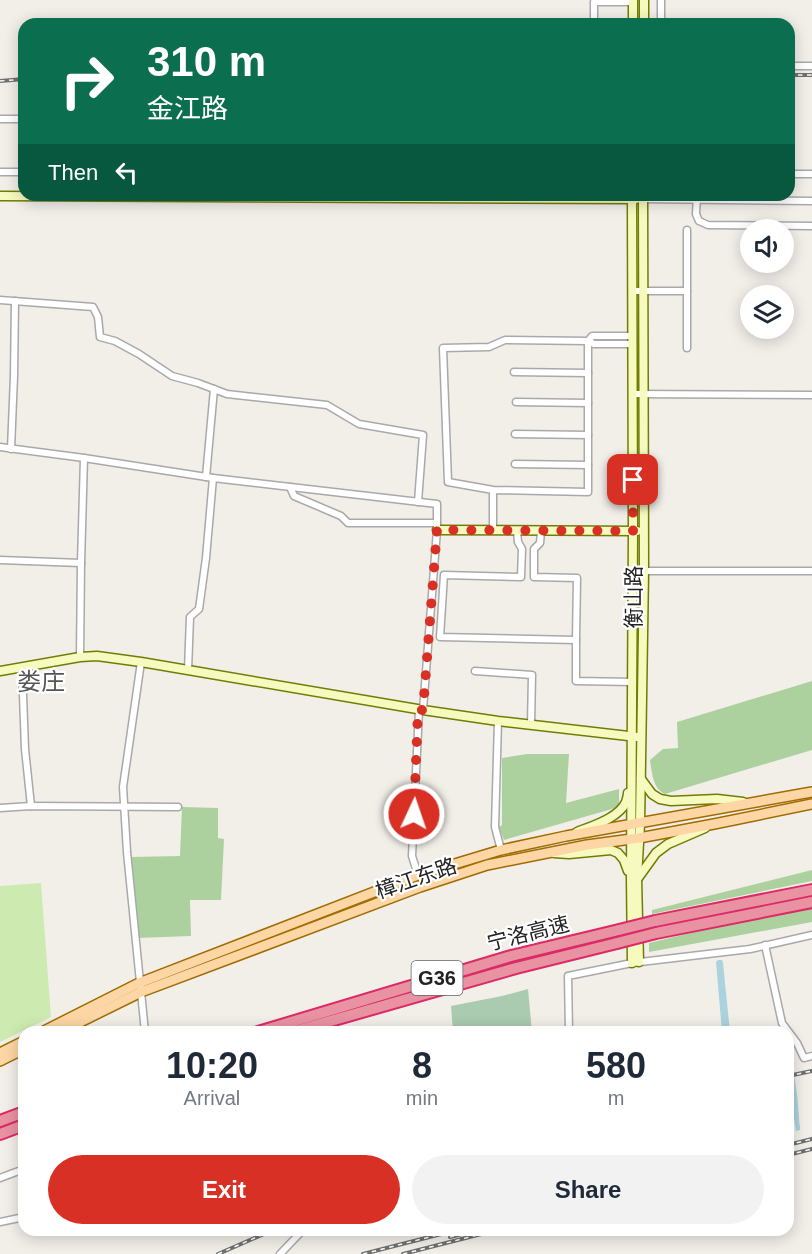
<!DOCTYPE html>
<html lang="en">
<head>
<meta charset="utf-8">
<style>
	:root { --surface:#fff; --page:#f2f2f3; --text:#1f2937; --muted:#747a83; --accent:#d93025 }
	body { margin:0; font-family:Arial,"Noto Sans SC",sans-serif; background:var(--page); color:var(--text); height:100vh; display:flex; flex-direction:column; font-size:22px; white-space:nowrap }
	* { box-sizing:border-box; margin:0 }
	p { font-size:20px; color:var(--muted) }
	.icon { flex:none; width:33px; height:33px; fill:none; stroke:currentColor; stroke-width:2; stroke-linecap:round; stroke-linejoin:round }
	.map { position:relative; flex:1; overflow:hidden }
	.panel { position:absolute; left:18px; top:1026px; width:776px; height:210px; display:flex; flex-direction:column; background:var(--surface); border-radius:18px; box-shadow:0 3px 15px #0003 }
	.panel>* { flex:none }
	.guide { position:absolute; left:18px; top:18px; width:777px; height:183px; border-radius:18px; box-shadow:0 3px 15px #0003; background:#0b6e4f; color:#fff; overflow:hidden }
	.tools { position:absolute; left:740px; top:219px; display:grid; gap:12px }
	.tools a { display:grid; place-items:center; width:54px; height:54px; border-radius:50%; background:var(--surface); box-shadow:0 3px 15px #0003; font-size:30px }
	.pin { position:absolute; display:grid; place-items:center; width:51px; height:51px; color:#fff; margin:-26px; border-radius:12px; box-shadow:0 3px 9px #0006 }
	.me { position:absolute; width:66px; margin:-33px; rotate:3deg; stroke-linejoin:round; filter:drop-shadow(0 0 4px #0008) }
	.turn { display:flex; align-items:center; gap:21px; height:126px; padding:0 30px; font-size:27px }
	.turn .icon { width:78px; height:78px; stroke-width:2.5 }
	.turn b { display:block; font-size:42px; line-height:51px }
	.then { display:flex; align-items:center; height:57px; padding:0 30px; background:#0003; gap:12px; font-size:22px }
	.eta { display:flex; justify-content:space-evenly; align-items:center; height:102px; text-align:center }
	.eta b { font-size:36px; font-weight:600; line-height:42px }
	.primary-button { display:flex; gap:12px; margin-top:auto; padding:12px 30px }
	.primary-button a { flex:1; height:69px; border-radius:36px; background:var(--accent); color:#fff; font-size:24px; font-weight:600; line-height:69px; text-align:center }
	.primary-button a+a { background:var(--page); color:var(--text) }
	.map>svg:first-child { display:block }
</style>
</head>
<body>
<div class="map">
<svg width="812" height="1254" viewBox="0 0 812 1254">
	<rect width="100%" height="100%" fill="#f2efe9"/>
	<polygon fill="#cdebb0" points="41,883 51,1017 0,1042 0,886"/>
	<g fill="#add19e">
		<path d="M812,681V750L665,794C653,789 652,773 650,760L663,749L678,748L677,722Z"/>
		<polygon points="527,754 569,754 566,803 619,789 619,807 504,840 499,827 502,825 502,758"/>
		<polygon points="182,807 218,808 218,838 224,839 221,900 190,900 191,936 137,938 130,857 180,856"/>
		<polygon points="812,870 812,881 652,914 652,910"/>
		<polygon points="812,908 812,922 649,952 649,943 711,928"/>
	</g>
	<polygon fill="#aacbaf" points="528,989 532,1032 453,1032 451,1006 502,996"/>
	<g fill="#aad3df">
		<polygon points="718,960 722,960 723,963 730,1032 722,1032 716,962"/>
		<path d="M788,1058C797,1072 798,1109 800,1127V1130L796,1131L788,1080Z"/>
	</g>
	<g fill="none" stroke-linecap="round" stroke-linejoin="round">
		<defs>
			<g id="street">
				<polyline points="661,0 661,24"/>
				<polyline points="594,24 594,2 633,2"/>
				<polyline points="789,66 812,66"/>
				<polyline points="0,119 24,119"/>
				<polyline points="0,172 24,172"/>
				<polyline points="789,174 812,174"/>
				<polyline points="697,195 696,214 699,221 708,225 812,226"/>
				<polyline points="643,199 812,201"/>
				<polyline points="687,230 687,348"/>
				<polyline points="632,291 687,291"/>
				<polyline points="0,300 93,307 98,317 100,337 115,341 139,354 172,376 198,383 227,394 327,405 359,424 423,435 418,502"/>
				<polyline points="588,341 592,336 633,336"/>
				<polyline points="588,341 594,344 633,344"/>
				<polyline points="514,372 588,373"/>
				<polyline points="633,394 812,395"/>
				<polyline points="516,402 588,403"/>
				<polyline points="515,434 588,435"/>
				<polyline points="0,447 84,458 213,478 437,504 437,530 423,710"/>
				<polyline points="11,449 14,376 15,301"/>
				<polyline points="515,464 588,465"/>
				<polyline points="206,477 214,389"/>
				<polyline points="290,487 294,496 341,516 348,523 437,523"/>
				<polyline points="493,490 448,482 443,348 489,347 505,340 588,341 588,492 493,490 493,530"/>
				<polyline points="517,531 518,542 522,549 521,577 444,575 440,637 576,640 577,578 534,577 534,549 540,543 541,531"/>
				<polyline points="0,560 81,563"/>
				<polyline points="644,571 812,571"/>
				<polyline points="576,640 576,681 633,682"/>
				<polyline points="80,657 81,563 84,458"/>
				<polyline points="141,662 123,787 127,852 145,1032"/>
				<polyline points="22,668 25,749 31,806"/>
				<polyline points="188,670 190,617 199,609 206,558 213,478"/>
				<polyline points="475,671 532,675 531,725"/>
				<polyline points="498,721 495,827 501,850"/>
				<polyline points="0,808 31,806 178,807"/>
				<polyline points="418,875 412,856 419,710"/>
				<polyline points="765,945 782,1023 797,1043 804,1058 812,1056"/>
				<polyline points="569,1032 568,976 632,963 750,949 812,935"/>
				<polyline points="0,1178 24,1169"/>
				<polyline points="0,1222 24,1217"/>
				<polyline points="280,1254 303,1230"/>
			</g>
			<g id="secondary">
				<polyline points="644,0 644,24"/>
				<polyline points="633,24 633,0"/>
				<polyline points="632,195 633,531 631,877 632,963"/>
				<polyline points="0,196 636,199"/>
				<polyline points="437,530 637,531"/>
				<polyline points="0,671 80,657 97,656 141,662 423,710 498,721 637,737"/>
				<polyline points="641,779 652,794 660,799 671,801 717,799 743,802"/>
				<path d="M577,832C592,826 619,818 626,802C627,799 628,796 628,793"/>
				<polyline points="554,853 569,854 611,850 618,853 624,860 628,871"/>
				<polyline points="638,878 656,853 668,844 705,828"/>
				<polyline points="639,962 637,879 640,824 644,571 643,195"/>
			</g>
			<g id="primary">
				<polyline points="42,1032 139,983 418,875 501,850 566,836 812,792"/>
				<polyline points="60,1032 141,992 420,887 487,865 587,845 639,838 714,824 812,804"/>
				<polyline points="0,1053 24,1041"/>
				<polyline points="0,1061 24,1049"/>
			</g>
			<g id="highway">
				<polyline points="655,921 812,890"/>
				<polyline points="656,933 812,902"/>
				<polyline points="258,1032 511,956 619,930"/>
				<polyline points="292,1032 516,968 617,943"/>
				<polyline points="0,1121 24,1112"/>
				<polyline points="0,1134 24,1125"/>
			</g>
		</defs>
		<use href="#street" stroke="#a9a9a9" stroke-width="9"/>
		<use href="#secondary" stroke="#707d05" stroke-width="11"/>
		<use href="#primary" stroke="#a06b00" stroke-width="12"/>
		<use href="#highway" stroke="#dc2a67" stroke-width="14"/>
		<use href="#street" stroke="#fff" stroke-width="6"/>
		<use href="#secondary" stroke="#f7fabf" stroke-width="8"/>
		<use href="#primary" stroke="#fcd6a4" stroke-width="9"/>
		<use href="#highway" stroke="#e892a2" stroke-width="10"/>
		<defs>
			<g id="rail">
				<polyline points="789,75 812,75"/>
				<polyline points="0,81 24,79"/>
				<polyline points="788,1076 812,1071"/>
				<polyline points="788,1145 812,1139"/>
				<polyline points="788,1155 812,1149"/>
				<polyline points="450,1237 477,1230"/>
				<polyline points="218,1254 273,1230"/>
				<polyline points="363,1254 457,1230"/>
				<polyline points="403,1254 497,1230"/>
			</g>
		</defs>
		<use href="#rail" stroke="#707070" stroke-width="4"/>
		<use href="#rail" stroke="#fff" stroke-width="1.5" stroke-dasharray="4.5" stroke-linecap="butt"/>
		<defs>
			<g id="highway-bridge">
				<polyline points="619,930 655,921"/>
				<polyline points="617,943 656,933"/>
			</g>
		</defs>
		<use href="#highway-bridge" stroke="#dc2a67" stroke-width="14" stroke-linecap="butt"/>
		<use href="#highway-bridge" stroke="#e892a2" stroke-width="10"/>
	</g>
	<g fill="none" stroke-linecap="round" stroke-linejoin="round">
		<polyline stroke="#d93025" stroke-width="10" stroke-dasharray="0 18" points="414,814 418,710 423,710 437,530 633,531 633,480"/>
	</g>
	<g text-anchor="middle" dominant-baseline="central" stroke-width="4.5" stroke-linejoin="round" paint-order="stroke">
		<rect fill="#fff" stroke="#646464" stroke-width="1.5" x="411.5" y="961" width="51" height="34" rx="4.5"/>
		<g font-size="20" font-weight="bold" fill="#222">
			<text x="437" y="978">G36</text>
		</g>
		<g font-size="21" fill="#222" stroke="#fff">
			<text transform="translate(633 597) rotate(-90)">衡山路</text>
			<text transform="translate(416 878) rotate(-19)">樟江东路</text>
			<text transform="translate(528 933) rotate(-14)">宁洛高速</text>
		</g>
		<g font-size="24" fill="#555" stroke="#fff">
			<text x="41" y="681">娄庄</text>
		</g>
	</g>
</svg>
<div class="tools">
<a><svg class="icon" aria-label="sound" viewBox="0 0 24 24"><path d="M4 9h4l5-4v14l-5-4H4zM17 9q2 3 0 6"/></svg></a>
<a><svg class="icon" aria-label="layers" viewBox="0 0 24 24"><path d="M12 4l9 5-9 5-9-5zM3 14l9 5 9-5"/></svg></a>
</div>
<div class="pin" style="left:633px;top:480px;background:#d93025"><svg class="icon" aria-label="arrive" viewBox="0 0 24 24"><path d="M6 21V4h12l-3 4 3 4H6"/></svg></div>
<svg class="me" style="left:414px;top:814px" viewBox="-20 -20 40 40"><circle r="17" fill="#d93025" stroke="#fff" stroke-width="3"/><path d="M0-11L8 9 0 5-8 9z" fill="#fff"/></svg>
<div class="guide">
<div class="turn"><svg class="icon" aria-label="right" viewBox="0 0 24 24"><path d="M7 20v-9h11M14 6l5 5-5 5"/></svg><div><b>310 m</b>金江路</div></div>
<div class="then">Then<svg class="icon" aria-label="left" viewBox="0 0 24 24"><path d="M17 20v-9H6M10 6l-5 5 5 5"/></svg></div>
</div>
<section class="panel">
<div class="eta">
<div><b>10:20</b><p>Arrival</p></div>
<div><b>8</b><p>min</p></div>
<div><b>580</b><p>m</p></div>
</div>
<div class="primary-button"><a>Exit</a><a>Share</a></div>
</section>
</div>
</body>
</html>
